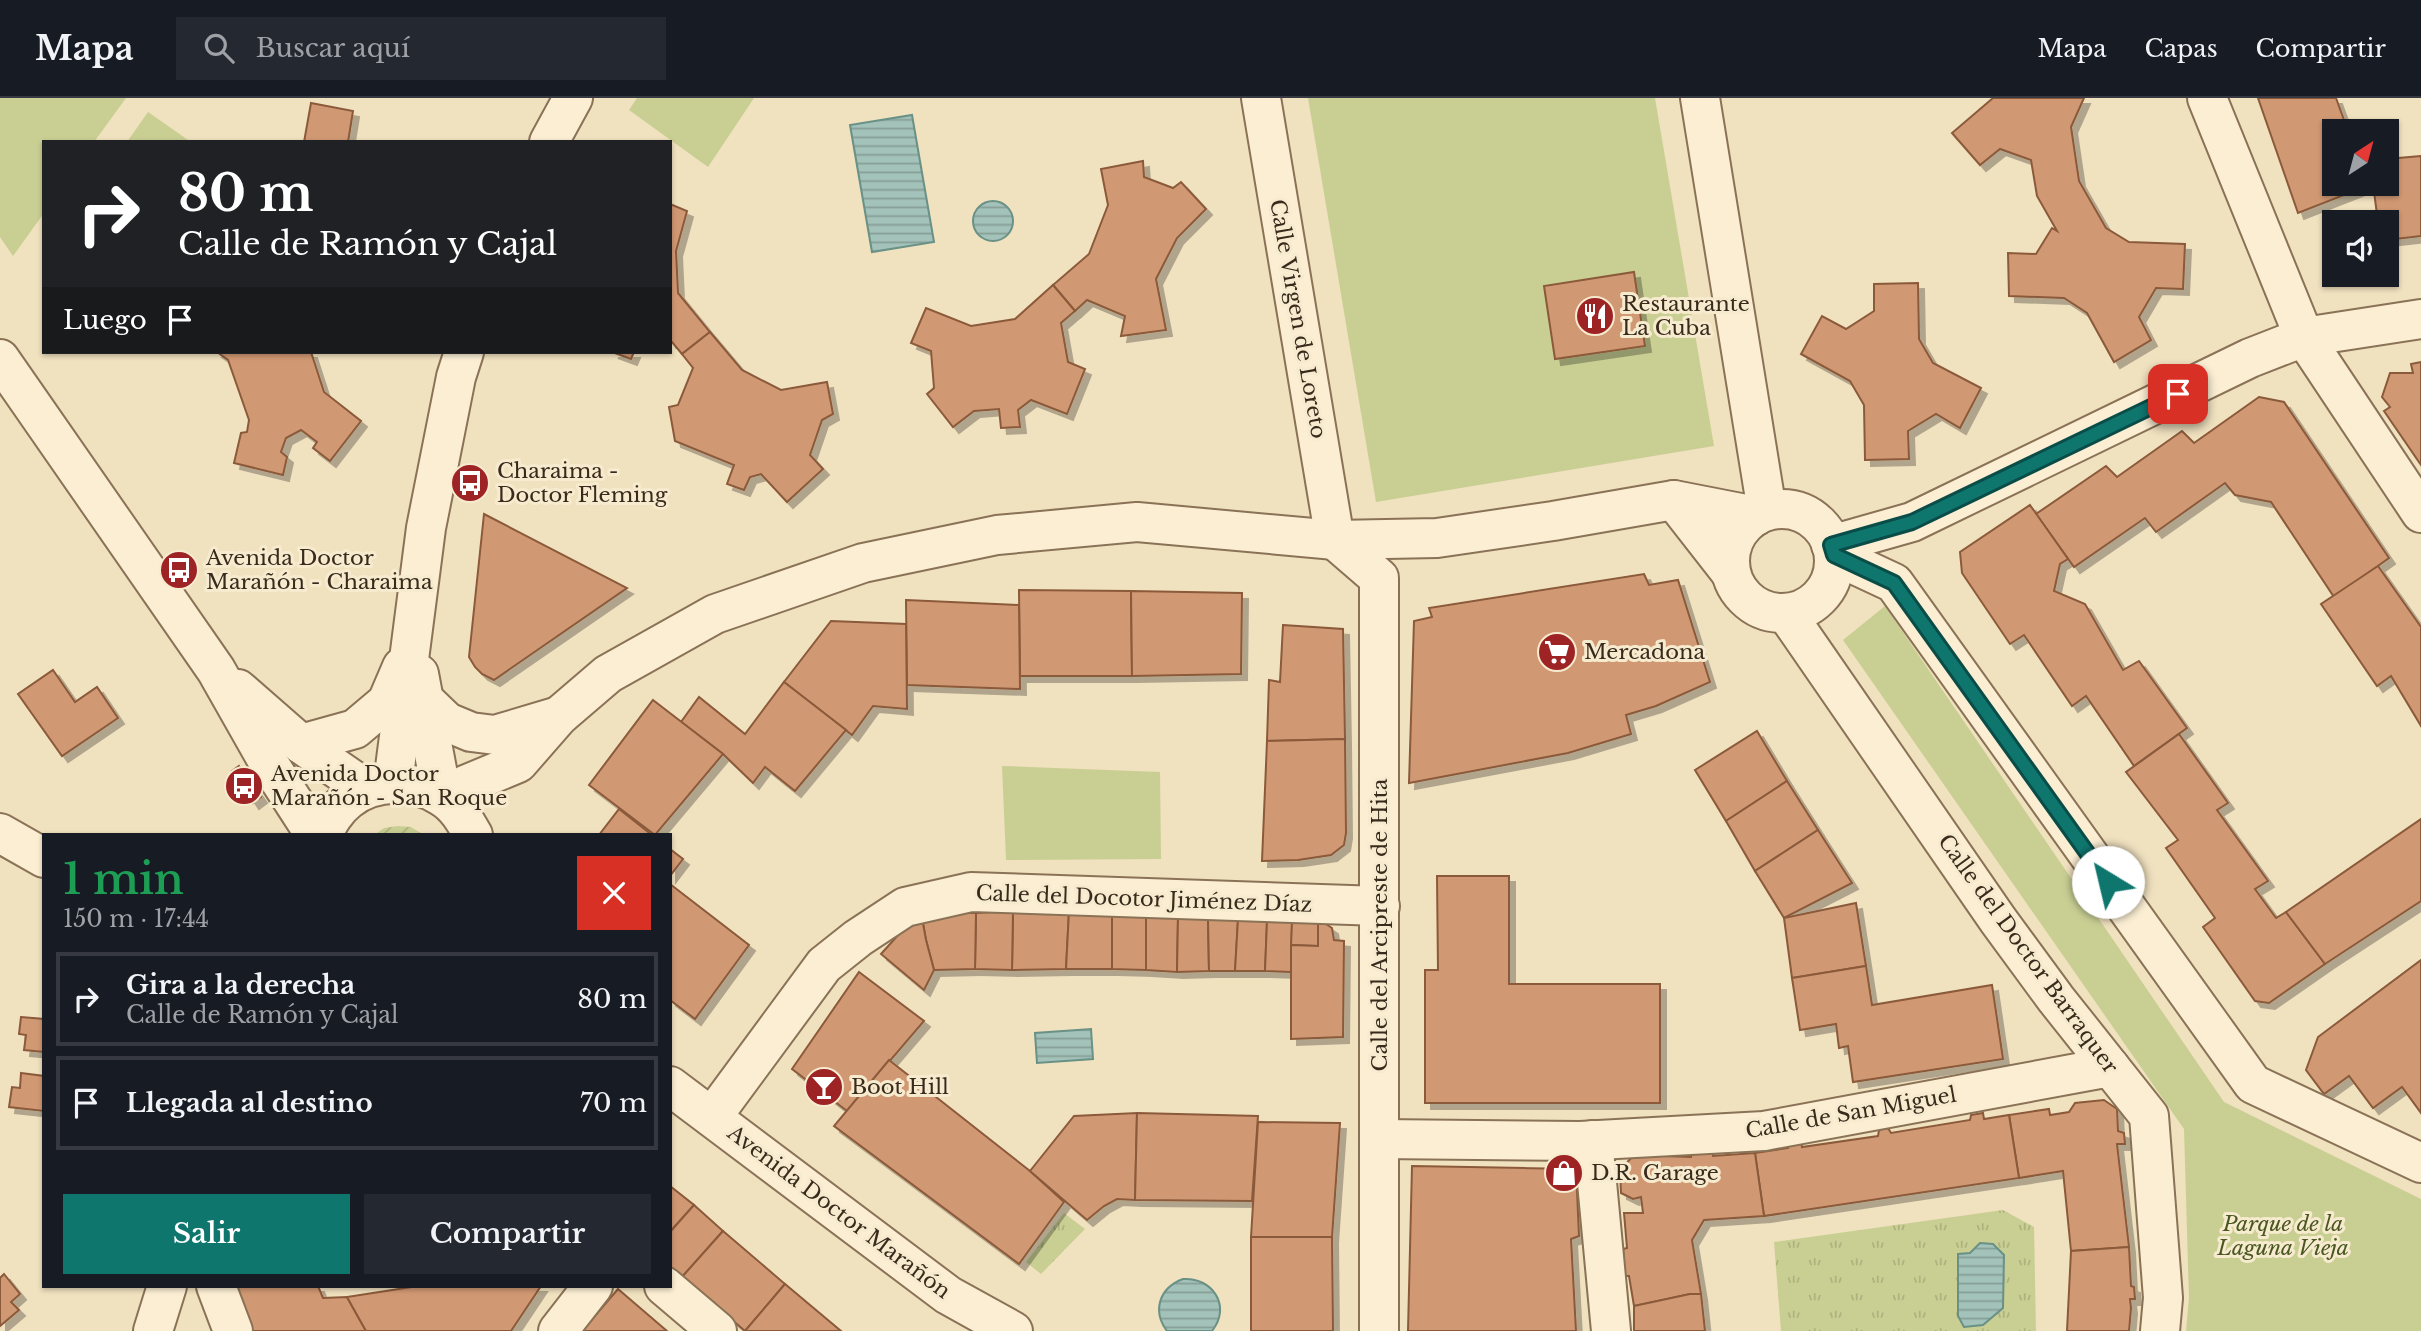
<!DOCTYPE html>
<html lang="es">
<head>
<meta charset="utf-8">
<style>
	:root { --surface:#171b24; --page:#242831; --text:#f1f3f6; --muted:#9ea1a6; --line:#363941; --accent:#0f766e }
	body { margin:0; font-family:"Libre Baskerville",serif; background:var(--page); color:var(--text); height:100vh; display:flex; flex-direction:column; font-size:26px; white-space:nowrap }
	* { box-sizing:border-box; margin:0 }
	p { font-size:23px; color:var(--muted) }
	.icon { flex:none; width:38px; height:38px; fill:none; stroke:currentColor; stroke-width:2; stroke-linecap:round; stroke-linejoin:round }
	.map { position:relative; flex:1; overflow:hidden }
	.side { position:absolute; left:42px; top:735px; width:630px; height:455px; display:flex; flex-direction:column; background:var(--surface); border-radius:0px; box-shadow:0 2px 5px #0004 }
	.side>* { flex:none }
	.hud { position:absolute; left:42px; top:42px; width:630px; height:214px; border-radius:0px; box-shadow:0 2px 5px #0004; background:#202124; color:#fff; overflow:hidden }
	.needle { width:46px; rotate:36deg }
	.buttons { position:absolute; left:2322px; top:21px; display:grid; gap:14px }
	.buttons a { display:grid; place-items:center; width:77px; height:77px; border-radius:0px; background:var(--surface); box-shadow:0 2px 5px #0004; font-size:35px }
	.pin { position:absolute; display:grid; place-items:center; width:60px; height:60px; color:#fff; margin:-30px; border-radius:14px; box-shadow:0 4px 10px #0006 }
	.me { position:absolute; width:77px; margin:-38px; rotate:324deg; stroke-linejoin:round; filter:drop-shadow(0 0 5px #0008) }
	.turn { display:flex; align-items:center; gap:24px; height:147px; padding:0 21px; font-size:32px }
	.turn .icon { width:91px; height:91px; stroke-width:2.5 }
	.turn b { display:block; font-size:49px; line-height:60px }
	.then { display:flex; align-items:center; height:66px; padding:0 21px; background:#0003; gap:14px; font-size:26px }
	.round { display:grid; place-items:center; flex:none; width:74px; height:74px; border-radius:0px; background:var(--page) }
	.head { display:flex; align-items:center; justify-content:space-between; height:119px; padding:0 21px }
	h1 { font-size:42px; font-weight:600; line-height:52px; color:#1e9e55 }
	.action { display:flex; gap:14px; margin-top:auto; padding:14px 21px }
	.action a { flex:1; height:80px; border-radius:0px; background:var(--accent); color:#fff; font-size:28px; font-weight:600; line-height:80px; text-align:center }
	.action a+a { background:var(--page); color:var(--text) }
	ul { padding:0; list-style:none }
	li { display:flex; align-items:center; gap:21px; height:94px; margin:0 14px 10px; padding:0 7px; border:4px solid var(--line); border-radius:0px }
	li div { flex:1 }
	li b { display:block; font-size:26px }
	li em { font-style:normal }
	header { display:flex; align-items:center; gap:42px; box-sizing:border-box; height:98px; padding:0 35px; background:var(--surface); border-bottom:2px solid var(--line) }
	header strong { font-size:33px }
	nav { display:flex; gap:38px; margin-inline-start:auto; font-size:24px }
	.search { width:490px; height:63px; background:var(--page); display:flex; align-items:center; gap:18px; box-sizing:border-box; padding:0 24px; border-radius:0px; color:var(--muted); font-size:26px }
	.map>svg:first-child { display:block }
</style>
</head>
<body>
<header>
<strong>Mapa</strong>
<div class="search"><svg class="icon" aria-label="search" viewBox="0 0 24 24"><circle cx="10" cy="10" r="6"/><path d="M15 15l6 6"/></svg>Buscar aquí</div>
<nav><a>Mapa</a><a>Capas</a><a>Compartir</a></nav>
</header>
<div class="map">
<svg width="2421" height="1233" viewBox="0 0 2421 1233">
	<defs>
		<pattern id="grass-tufts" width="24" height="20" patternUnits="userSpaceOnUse" patternTransform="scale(1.75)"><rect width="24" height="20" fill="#c9cf93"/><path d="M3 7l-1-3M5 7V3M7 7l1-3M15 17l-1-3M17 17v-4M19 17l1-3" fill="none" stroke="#adb27e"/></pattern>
		<pattern id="garden-furrows" width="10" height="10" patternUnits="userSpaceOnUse" patternTransform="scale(1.75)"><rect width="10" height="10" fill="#c9cf93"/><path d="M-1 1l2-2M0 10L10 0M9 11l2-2" fill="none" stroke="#adb27e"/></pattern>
		<pattern id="water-rules" width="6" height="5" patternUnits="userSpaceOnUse" patternTransform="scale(1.75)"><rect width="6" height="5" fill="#a3c2b9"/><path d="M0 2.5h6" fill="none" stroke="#869e96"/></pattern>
		<filter id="shadow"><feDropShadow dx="6" dy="6" stdDeviation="0" flood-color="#0004"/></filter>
	</defs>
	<rect width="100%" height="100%" fill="#f0e1bf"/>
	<g fill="url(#grass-tufts)">
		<polygon points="2003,1112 2034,1129 2036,1233 1781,1233 1774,1144"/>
		<polygon points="1064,1115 1085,1131 1041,1176 1026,1164"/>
	</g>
	<g fill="#c9cf93">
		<polygon points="0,0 126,0 94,44 44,44 44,115 13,158 0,139"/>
		<polygon points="637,0 754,0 708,69 629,12"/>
		<polygon points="1308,0 1655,0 1714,348 1376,404"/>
		<polygon points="148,14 191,44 127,44"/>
		<polygon points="1885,508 2224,1004 2421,1101 2421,1233 2186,1233 2189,1200 2184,1031 1843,542"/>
		<polygon points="1002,668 1160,674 1161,761 1006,762"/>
	</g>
	<polygon fill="url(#garden-furrows)" points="398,728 411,729 424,737 374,737 384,730"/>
	<g fill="url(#water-rules)" stroke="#699186" stroke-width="2">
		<polygon points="912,17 934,144 872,154 850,27"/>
		<circle cx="993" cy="123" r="20"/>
		<polygon points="1091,931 1093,961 1037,965 1035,935"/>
		<polygon points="1980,1145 1993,1146 2004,1157 2003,1210 1983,1227 1964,1229 1958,1218 1958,1156 1970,1155"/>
		<path d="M1183,1181C1212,1179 1232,1208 1212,1233H1167C1152,1213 1159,1190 1183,1181Z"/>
	</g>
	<g fill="#d19973" stroke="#8b5a3b" stroke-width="2" filter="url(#shadow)">
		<polygon points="1993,0 2084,0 2071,29 2079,83 2106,130 2129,144 2185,146 2183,191 2156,190 2139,219 2151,242 2114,264 2087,215 2064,200 2009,198 2008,155 2036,156 2052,130 2057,133 2037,98 2031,62 2000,51 1980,67 1952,35"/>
		<polygon points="2258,0 2336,0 2348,33 2334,33 2334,86 2366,86 2367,88 2298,115"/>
		<polygon points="311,5 353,13 348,44 304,44"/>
		<polygon points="2421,58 2421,138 2387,142 2387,124 2378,124 2373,86 2387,86 2387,61"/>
		<polygon points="1143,63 1144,79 1173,90 1181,84 1206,111 1177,140 1156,181 1166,232 1121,238 1125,218 1087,202 1075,213 1053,187 1089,156 1108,107 1101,71"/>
		<polygon points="670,106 687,113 676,153 678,195 710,234 682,256 672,244 670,244"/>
		<polygon points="1634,174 1645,248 1555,261 1544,188"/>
		<polygon points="1918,185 1919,241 1933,265 1981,290 1960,330 1936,316 1908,333 1909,361 1865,362 1864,307 1850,283 1801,256 1822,218 1846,231 1874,213 1874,186"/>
		<polygon points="1053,187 1075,213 1061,225 1068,264 1085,271 1067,316 1031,302 1018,312 1020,329 1001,330 999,311 974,313 953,329 927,296 934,290 931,253 911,245 926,210 971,228 1015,221"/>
		<polygon points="710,234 742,272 781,292 827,284 833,316 822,322 810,357 823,371 787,404 761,376 750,379 744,392 727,386 734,367 675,343 669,309 678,307 693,270 682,256"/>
		<polygon points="217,254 311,254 324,294 361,323 330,363 313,350 317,344 301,332 286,340 281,354 287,359 283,377 234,365 241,335 247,334 249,322 228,262"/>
		<polygon points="612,254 634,254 631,261"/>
		<polygon points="2421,264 2421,367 2384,313 2390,309 2382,299 2390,275 2413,275 2411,266"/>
		<polygon points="2259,299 2284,304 2389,460 2334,499 2271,404 2235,397 2225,385 2156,434 2145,420 2074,469 2036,416 2106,368 2117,379 2182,333 2194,345"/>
		<polygon points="2030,407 2068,461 2060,466 2054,493 2085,506 2123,572 2139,563 2187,630 2134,668 2086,598 2072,608 2024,537 2010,546 1962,475 1960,454"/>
		<polygon points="484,416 627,490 494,582 482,576 475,569 469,559"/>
		<polygon points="2378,468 2421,529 2421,628 2391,578 2377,588 2321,506"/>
		<polygon points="1644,476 1649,487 1678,482 1710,584 1656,608 1626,617 1631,636 1568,655 1409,685 1414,523 1432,519 1429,510"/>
		<polygon points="1019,492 1131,493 1132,578 1020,578"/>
		<polygon points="1131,493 1242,495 1241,576 1132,578"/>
		<polygon points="906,502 1019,507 1020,591 907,587"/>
		<polygon points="831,523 906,526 907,611 873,608 852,637 784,584"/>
		<polygon points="1283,527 1343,531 1345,641 1267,643 1269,582 1280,584"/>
		<polygon points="53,572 75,604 97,589 118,620 62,658 18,596"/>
		<polygon points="784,584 846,632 795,693 765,669 753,685 723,656 681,624 699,599 745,636"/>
		<polygon points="653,602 723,656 655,737 589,687"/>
		<polygon points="1757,633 1787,683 1726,723 1695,672"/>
		<polygon points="2179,636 2228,705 2217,712 2268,783 2255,791 2276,820 2286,814 2325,866 2269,905 2255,903 2203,829 2215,820 2166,750 2178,742 2126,674"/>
		<polygon points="1345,641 1346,735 1344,747 1331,757 1298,762 1262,763 1267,643"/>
		<polygon points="239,668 261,699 253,705 232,673"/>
		<polygon points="1787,683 1818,732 1755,773 1726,723"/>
		<polygon points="619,711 652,737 599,737"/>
		<polygon points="2421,721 2421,803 2325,866 2286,814"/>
		<polygon points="1818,732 1852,785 1784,820 1755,773"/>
		<polygon points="670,751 683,761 670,778"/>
		<polygon points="1437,778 1509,778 1509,886 1660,886 1660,1005 1425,1005 1425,872 1438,872"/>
		<polygon points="670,786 749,847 695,921 670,902"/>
		<polygon points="1856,805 1866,868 1792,880 1784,820"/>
		<polygon points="1013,813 1069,813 1066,871 1012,872"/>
		<polygon points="1013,813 1012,872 975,871 976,815"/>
		<polygon points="1069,813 1112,815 1112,871 1066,871"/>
		<polygon points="945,815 976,815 975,871 934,872 926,842 922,820"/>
		<polygon points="1112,815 1146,817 1146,872 1112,871"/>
		<polygon points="1146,817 1178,818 1177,874 1146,872"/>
		<polygon points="1178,818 1208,820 1209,873 1177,874"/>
		<polygon points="922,820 926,842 934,872 924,892 881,856 908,826"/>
		<polygon points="1208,820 1238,821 1235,873 1209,873"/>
		<polygon points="1238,821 1267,823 1265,873 1235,873"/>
		<polygon points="1267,823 1292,824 1291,874 1265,873"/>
		<polygon points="1292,824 1318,825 1318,848 1291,847"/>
		<polygon points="1323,824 1332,830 1334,842 1344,843 1343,939 1291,941 1291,847 1318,848 1318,825"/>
		<polygon points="2421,862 2421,1015 2402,989 2373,1010 2349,978 2324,996 2306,972 2318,939"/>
		<polygon points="1866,868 1872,907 1992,887 2003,961 1853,984 1848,948 1839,950 1836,926 1800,932 1792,880"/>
		<polygon points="859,874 924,923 847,1013 792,971"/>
		<polygon points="21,919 44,921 44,954 24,952 26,937 19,936"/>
		<polygon points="889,962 1030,1073 1064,1104 1019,1166 834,1028"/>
		<polygon points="21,975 44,978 44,1013 9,1009 12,989 20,990"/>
		<polygon points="2104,1002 2117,1011 2118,1033 2124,1035 2125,1046 2117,1046 2129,1149 2071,1153 2063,1073 2019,1080 2009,1017 2049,1011 2050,1017 2069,1014 2075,1005"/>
		<polygon points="1137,1015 1135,1102 1117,1101 1104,1108 1087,1122 1030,1073 1074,1018"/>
		<polygon points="1137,1015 1258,1018 1252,1103 1135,1102"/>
		<polygon points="1983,1015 1984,1021 2009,1017 2019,1080 1764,1118 1755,1055 1788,1050 1787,1045 1801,1043 1802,1049 1878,1038 1879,1032 1888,1030 1891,1035 1970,1022 1971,1017"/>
		<polygon points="1258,1024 1340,1025 1332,1139 1251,1139"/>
		<polygon points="1692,1051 1714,1051 1713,1058 1755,1055 1764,1118 1704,1122 1692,1142 1701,1196 1690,1196 1634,1208 1629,1178 1625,1178 1623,1151 1627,1150 1624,1115 1643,1115 1641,1099 1633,1101 1621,1095 1620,1072 1634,1057 1691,1059"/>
		<polygon points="1412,1068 1576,1071 1579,1138 1571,1141 1576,1233 1408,1233"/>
		<polygon points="670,1088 694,1107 670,1134"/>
		<polygon points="694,1107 723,1133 682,1179 670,1169 670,1134"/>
		<polygon points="723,1133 785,1186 745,1233 682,1179"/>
		<polygon points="1251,1139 1332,1139 1333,1233 1251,1233"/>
		<polygon points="2129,1149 2131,1188 2134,1189 2135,1201 2130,1201 2131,1210 2129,1233 2067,1233 2071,1153"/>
		<polygon points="4,1176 20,1196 11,1204 19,1212 0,1228 0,1180"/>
		<polygon points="785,1186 841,1233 745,1233"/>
		<polygon points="235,1188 318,1188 323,1200 347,1199 366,1233 251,1233"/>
		<polygon points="418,1188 541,1188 511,1233 366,1233 347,1199"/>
		<polygon points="618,1191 667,1233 582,1233"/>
		<polygon points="1690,1196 1701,1196 1705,1233 1634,1233 1634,1208"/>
	</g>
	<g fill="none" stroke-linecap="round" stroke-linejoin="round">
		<defs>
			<g id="minor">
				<polyline points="1261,0 1335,442"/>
				<polyline points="1700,0 1767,413"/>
				<polyline points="2207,0 2304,239 2421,415"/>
				<polyline points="549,44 573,0"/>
				<polyline points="0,261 216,572 271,669 315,737"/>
				<polyline points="1674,402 1731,475"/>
				<circle cx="1782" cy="463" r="52"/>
				<polyline points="1335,442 1379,480 1379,1233"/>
				<polyline points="1831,447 1912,424 2250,260 2304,239 2421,221"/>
				<polyline points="1834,457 1894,485 2253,986 2421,1065"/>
				<polyline points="1786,515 1998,822 2056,901 2149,1018 2163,1200 2160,1233"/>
				<polyline points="419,576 442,698"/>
				<polyline points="238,591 301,646 366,691"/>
				<polyline points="423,601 447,624 471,634 495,637 559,618"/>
				<polyline points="301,646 355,631 387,604 402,569"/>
				<polyline points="393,685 426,430 456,279 464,254"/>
				<polyline points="444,700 465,687 518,665 559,618 608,576 715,516 863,465 997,437 1137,424 1335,442 1437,440 1553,423 1674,402 1756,418"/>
				<polyline points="0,735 44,760"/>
				<path d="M322,737C329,724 336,711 348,702C374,681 415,681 442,699C457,708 465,723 473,737"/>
				<polyline points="670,988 948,1197 1013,1233"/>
				<polyline points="712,1019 824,867 858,840 905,809 971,794 1380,808"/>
				<polyline points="1379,1041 1580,1043 1764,1033 2110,969"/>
				<polyline points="1593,1042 1611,1233"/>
				<polyline points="216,1188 233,1233"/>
				<polyline points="664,1188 717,1233"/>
				<polyline points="153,1233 167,1188"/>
				<polyline points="558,1233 593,1188"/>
			</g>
		</defs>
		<use href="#minor" stroke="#8a7256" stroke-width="42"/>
		<use href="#minor" stroke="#fbeed3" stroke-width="38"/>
	</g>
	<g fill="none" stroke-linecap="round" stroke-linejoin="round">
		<defs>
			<polyline id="route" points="2108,784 1894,485 1834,457 1831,447 1912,424 2178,296"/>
		</defs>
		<use href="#route" stroke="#0a4d48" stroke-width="18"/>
		<use href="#route" stroke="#0f766e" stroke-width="12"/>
	</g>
	<defs>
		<symbol id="restaurant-disc" viewBox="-11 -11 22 22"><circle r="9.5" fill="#9d2325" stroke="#f7ebcf"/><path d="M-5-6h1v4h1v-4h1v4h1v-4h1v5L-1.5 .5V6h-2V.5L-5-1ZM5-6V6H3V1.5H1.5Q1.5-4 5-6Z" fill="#fff"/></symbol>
		<symbol id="bus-disc" viewBox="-11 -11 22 22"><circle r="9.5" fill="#9d2325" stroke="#f7ebcf"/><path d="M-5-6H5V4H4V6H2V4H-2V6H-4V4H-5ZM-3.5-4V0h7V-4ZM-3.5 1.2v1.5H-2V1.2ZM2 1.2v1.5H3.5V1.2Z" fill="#fff"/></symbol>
		<symbol id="supermarket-disc" viewBox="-11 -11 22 22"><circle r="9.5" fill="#9d2325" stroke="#f7ebcf"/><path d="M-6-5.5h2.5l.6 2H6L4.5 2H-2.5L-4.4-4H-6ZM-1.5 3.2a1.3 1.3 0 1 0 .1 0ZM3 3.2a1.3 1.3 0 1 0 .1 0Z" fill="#fff"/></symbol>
		<symbol id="bar-disc" viewBox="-11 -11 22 22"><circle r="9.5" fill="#9d2325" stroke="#f7ebcf"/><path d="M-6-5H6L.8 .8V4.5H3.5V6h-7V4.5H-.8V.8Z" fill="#fff"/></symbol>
		<symbol id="shop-disc" viewBox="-11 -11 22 22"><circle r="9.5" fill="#9d2325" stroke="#f7ebcf"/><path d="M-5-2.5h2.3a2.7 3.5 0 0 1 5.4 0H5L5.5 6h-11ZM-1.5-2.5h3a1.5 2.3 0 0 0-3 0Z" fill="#fff"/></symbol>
	</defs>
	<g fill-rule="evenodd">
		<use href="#restaurant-disc" x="1573" y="196" width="44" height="44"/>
		<use href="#bus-disc" x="448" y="363" width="44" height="44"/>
		<use href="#bus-disc" x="157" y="450" width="44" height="44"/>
		<use href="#supermarket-disc" x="1535" y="532" width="44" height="44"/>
		<use href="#bus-disc" x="222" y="666" width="44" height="44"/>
		<use href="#bar-disc" x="802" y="967" width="44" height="44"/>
		<use href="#shop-disc" x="1542" y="1053" width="44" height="44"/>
	</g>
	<g text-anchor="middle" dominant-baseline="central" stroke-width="6" stroke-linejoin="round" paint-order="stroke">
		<g font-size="21" fill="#392a1c" stroke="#f7ebcf" text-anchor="start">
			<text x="1622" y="206">Restaurante<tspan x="1622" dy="24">La Cuba</tspan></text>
			<text x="497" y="373">Charaima -<tspan x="497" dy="24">Doctor Fleming</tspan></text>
			<text x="206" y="460">Avenida Doctor<tspan x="206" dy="24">Marañón - Charaima</tspan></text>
			<text x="1584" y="554">Mercadona</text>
			<text x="271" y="676">Avenida Doctor<tspan x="271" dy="24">Marañón - San Roque</tspan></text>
			<text x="851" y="989">Boot Hill</text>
			<text x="1591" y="1075">D.R. Garage</text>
		</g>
		<g font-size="21" fill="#392a1c" stroke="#f7ebcf">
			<text transform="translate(1298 221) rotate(80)">Calle Virgen de Loreto</text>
			<text transform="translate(1144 801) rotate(2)">Calle del Docotor Jiménez Díaz</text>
			<text transform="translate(1380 827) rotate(-90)">Calle del Arcipreste de Hita</text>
			<text transform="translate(2028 856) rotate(54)">Calle del Doctor Barraquer</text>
			<text transform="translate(1851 1015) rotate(-10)">Calle de San Miguel</text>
			<text transform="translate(839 1114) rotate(37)">Avenida Doctor Marañón</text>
		</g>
		<g font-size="21" font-style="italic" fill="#4a5721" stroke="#f7ebcf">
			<text x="2283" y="1126">Parque de la<tspan x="2283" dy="24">Laguna Vieja</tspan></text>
		</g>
	</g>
</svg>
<div class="buttons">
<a><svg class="needle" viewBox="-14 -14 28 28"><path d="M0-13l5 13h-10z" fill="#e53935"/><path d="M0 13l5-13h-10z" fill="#9ea1a6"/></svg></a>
<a><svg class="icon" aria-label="sound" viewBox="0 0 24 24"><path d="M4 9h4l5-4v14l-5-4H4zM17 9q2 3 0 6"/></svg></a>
</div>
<div class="pin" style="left:2178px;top:296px;background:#d93025"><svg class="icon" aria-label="arrive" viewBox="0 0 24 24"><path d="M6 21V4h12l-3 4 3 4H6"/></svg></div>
<svg class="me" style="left:2108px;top:784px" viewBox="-20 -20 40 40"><circle r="19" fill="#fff"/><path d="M0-13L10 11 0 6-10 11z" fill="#0f766e"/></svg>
<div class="hud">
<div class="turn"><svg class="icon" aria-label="right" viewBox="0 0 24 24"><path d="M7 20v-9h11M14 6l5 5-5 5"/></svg><div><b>80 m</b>Calle de Ramón y Cajal</div></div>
<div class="then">Luego<svg class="icon" aria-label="arrive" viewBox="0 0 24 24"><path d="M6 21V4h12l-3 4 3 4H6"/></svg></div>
</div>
<section class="side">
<div class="head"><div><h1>1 min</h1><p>150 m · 17:44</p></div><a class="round" style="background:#d93025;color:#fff"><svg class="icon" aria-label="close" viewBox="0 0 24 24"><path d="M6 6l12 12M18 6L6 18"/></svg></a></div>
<ul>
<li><svg class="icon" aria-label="right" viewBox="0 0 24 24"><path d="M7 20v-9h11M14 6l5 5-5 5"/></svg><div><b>Gira a la derecha</b><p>Calle de Ramón y Cajal</p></div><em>80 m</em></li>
<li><svg class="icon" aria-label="arrive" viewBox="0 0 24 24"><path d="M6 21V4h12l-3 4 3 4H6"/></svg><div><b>Llegada al destino</b></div><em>70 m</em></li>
</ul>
<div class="action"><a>Salir</a><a>Compartir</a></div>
</section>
</div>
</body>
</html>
